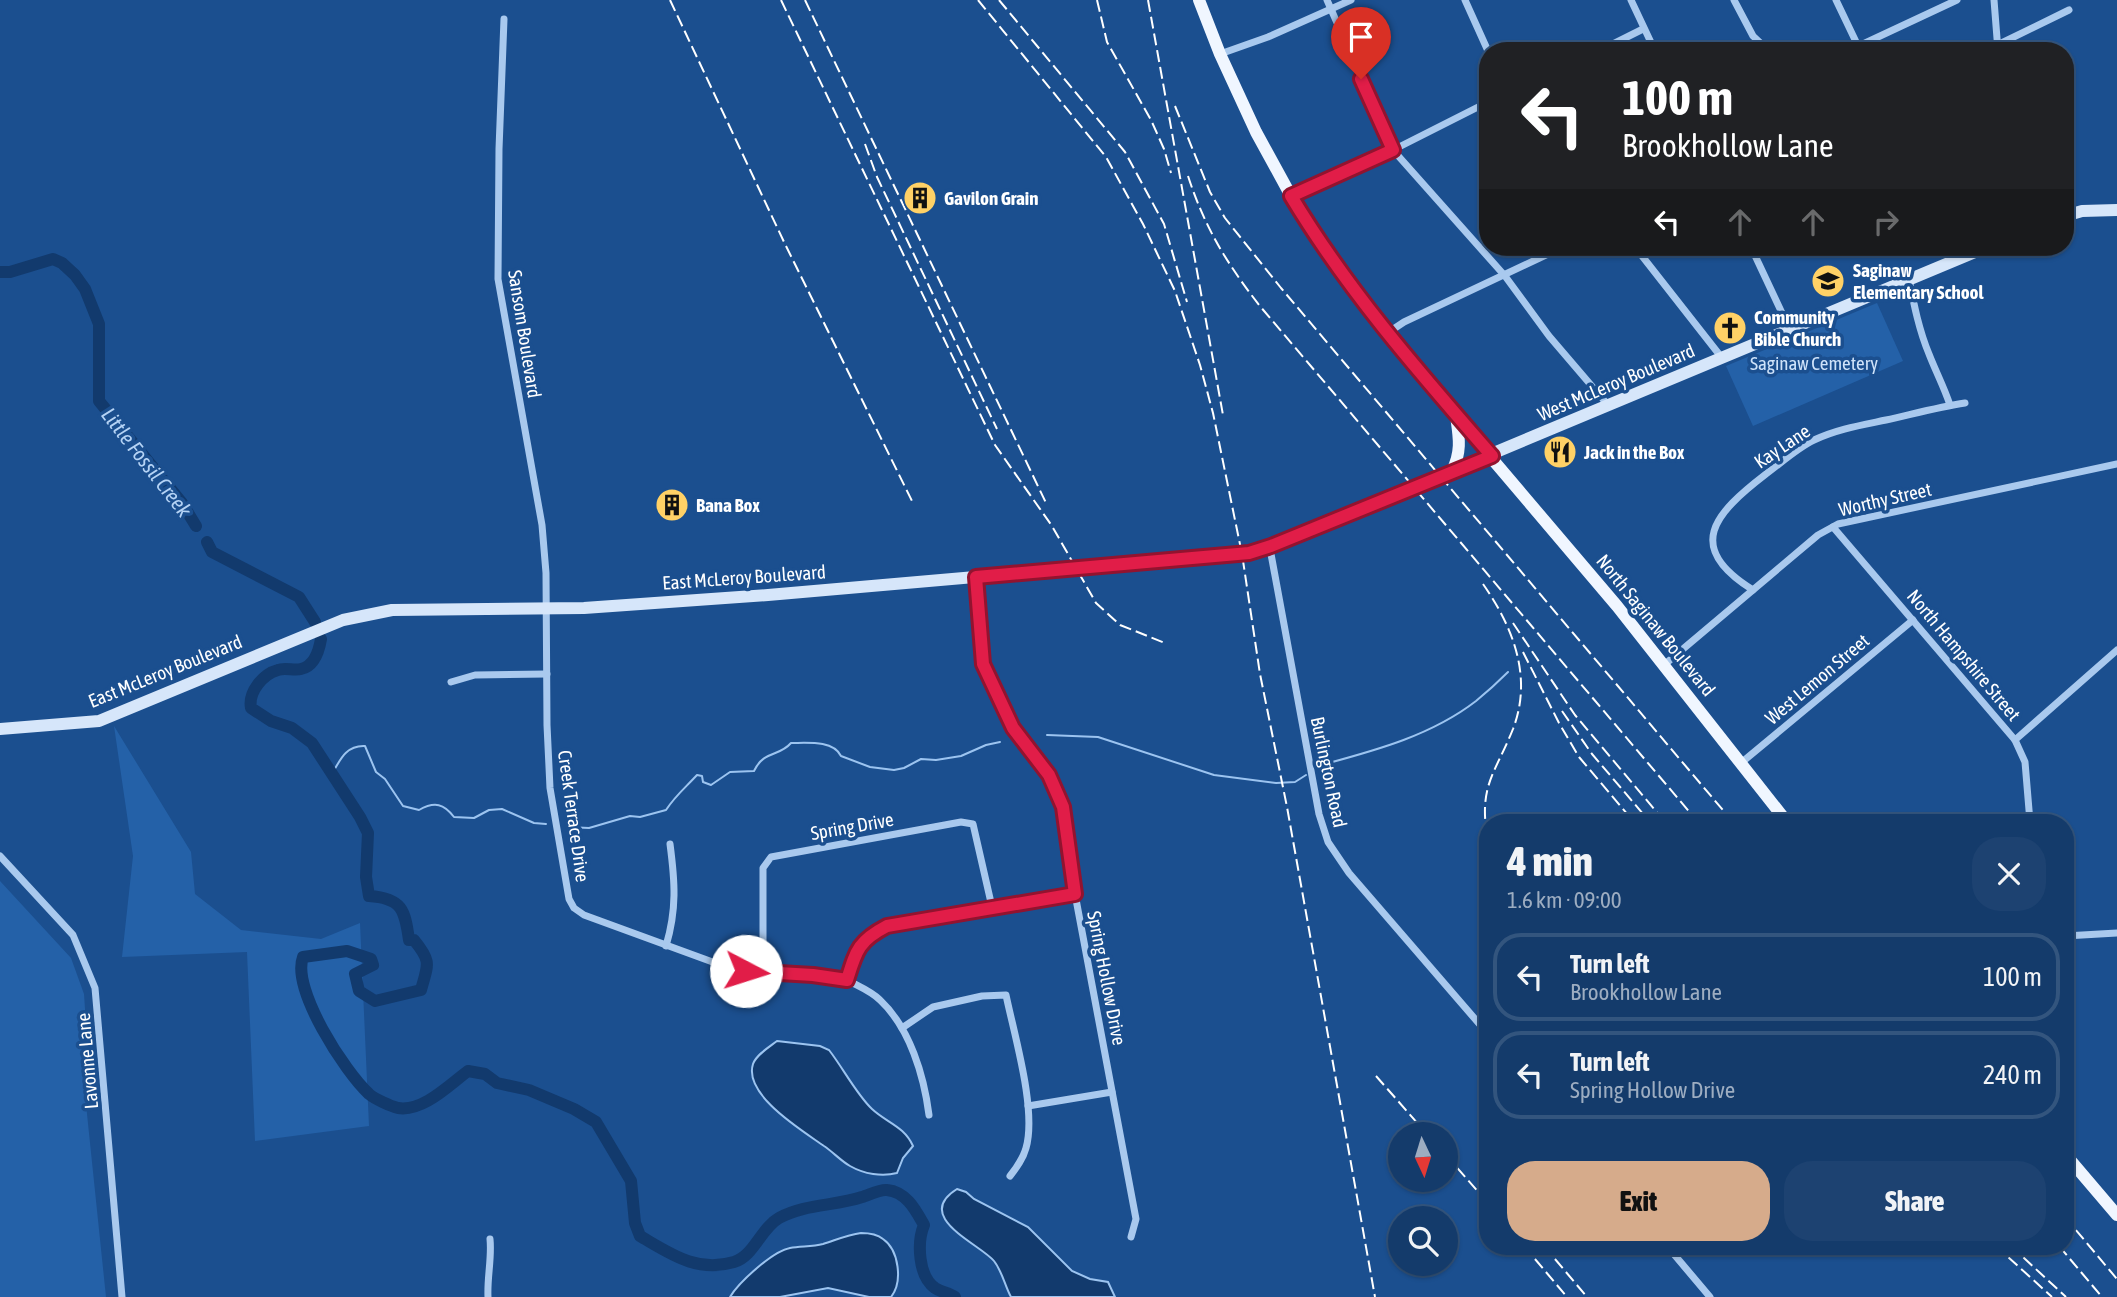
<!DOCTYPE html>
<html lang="en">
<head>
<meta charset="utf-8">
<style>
	:root { --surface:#143b6b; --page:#1d4271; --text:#f1f3f6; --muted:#9dadc1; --line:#33557e; --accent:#d6ab8b }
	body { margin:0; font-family:"Asap Condensed",sans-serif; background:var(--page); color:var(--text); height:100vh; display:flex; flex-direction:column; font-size:26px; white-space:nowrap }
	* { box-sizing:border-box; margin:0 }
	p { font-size:23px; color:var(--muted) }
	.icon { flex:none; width:38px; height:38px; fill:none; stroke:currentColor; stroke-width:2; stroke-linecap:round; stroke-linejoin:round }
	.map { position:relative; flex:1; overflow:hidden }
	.details { position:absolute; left:1479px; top:814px; width:595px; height:441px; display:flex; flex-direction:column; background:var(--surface); border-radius:28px; box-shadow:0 2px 5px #0004,0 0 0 2px var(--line) }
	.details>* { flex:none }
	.banner { position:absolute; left:1479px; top:42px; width:595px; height:214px; border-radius:28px; box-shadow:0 2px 5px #0004,0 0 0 2px var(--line); background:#202124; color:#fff; overflow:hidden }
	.needle { width:46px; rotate:176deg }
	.buttons { position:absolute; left:1388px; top:1122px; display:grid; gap:14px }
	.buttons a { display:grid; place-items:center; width:70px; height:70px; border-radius:50%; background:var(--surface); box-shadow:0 2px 5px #0004,0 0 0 2px var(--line); font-size:35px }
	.pin { position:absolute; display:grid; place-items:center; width:60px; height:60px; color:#fff; margin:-72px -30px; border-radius:50% 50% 50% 0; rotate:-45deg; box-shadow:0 0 7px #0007 }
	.pin .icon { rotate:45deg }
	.me { position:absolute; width:77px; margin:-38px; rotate:95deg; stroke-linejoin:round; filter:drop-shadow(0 0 5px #0008) }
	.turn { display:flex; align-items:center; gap:24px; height:147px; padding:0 28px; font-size:32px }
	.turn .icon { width:91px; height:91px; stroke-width:2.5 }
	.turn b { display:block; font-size:49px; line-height:60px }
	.lanes { display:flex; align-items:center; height:66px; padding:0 28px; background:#0003; justify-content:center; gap:35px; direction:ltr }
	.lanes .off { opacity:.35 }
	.round { display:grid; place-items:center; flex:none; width:74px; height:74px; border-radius:28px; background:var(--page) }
	.head { display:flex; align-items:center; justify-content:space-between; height:119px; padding:0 28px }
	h1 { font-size:42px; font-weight:800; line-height:52px }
	.button { display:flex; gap:14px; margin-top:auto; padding:14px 28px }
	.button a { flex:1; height:80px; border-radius:28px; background:var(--accent); color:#111; font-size:28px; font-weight:800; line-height:80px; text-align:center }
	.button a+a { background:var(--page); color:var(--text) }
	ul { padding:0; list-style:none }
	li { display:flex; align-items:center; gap:21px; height:88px; margin:0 14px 10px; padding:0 14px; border:4px solid var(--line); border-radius:28px }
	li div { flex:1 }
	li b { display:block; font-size:26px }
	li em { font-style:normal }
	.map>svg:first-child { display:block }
</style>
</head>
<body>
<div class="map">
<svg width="2117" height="1297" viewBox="0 0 2117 1297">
	<rect width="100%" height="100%" fill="#1b4f8f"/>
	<g fill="#2461a8">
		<polygon points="1877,303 1903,361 1753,426 1726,366"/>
		<polygon points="114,726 191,852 195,894 241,930 321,939 360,923 369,1126 255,1141 247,952 122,957 133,856"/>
		<polygon points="0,881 71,958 84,994 90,1084 84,1085 106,1297 0,1297"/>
	</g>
	<g fill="#123a6d" stroke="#9cc4f0" stroke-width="2">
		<path d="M777,1041L820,1046L829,1050C843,1068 857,1095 872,1109C887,1123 904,1126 913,1146L903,1158L897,1173C882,1177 864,1174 850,1166C841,1161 833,1152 824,1146C803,1131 743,1095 753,1064C756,1055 769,1047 777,1041Z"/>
		<path d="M957,1189L966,1192L974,1199L1028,1227L1072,1271L1090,1279L1108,1282L1115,1297H1011C1005,1286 1002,1271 994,1261C980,1244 912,1217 957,1189Z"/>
		<path d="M861,1233C869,1233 877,1234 883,1239C899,1250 903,1282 891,1297H869L828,1288L780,1297H730C739,1282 773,1251 790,1248C801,1246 812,1247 823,1244C836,1240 847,1235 861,1233Z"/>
	</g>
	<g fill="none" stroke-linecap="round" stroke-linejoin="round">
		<g stroke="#9cc4f0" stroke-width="2">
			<polyline points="1047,735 1098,737 1214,775 1276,783 1295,782 1306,775"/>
			<path d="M1325,764C1377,750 1432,735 1476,701C1487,692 1498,682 1508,672"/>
			<path d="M332,774C340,760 346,745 365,746L376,772L385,779L403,806L419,810C435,801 444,804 454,817L474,818L489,810L502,809L534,823L546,824"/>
			<path d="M567,827L589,828L630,816L640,817L666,810C675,796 685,788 697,775L702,776L703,782L711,785L730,772L754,771C764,750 779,757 791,743C807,743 833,740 841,756L870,767L894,770L904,768L921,759L936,760L961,756L986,745L1000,742"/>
		</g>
		<g stroke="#123a6d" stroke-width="12">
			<polyline points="0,272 10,272 53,259 62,263 75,275 85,289 99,324 99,401 182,503 196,526"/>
			<polyline points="207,542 212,552 299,597 315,622"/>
			<path d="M321,639C319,651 315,666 301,669C294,671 285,667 278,670C263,674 248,692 251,708L271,721L292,728L312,743L360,817L368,833L366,877L369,896C402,898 405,910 409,940H414C432,962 428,964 421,990L375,1001L359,991L355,974L373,965L371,959L347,951L303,957C291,989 345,1072 369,1094C375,1099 390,1106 398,1108C423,1112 449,1085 468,1071L485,1074L497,1083L529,1090L574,1109L596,1122L631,1181L635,1223L640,1236C671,1254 697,1273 734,1262C754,1256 761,1228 779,1218C804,1204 835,1206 862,1197C869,1195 880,1189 887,1190C907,1192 916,1211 924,1225C917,1242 918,1276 935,1288C941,1292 949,1293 955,1297"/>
		</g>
		<g stroke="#a9c9ee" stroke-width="7">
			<polyline points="1327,0 1393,150 1505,276 1549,336 1608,405"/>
			<polyline points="1465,0 1488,51"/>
			<polyline points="1631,0 1655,51"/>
			<polyline points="1734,0 1753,36 1769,51"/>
			<polyline points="1836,0 1858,46"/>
			<polyline points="1994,0 1998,51"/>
			<path d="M504,19L499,149L498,279L542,525L546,573L547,725L550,788L569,899L574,908L584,915L729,968L847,980C858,986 871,991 880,1000C910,1028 924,1076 929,1115"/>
			<polyline points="1599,51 1643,29"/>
			<polyline points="1848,51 1957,0"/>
			<polyline points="1985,51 2069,10"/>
			<polyline points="1220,54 1268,37 1351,0"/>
			<polyline points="1291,196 1393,150 1488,102"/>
			<polyline points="1635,247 1722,358"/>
			<polyline points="1751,247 1789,328"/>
			<path d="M1909,279C1914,305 1919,330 1929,354C1936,372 1944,387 1950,405"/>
			<polyline points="1386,334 1404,322 1563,247"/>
			<polyline points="1833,527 2015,740 2025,762 2030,822"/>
			<polyline points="1271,546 1271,554 1319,814 1328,842 1349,873 1488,1034"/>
			<polyline points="976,577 983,664 1013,728 1049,775 1063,807 1075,894 1136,1219 1131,1237"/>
			<path d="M1753,590C1684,547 1714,514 1766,474C1781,463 1797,448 1814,440C1837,429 1862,425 1886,420C1913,414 1939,407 1965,403"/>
			<polyline points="1664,665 1818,535 1838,524 2117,464"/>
			<polyline points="451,682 475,675 547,674"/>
			<polyline points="2015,740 2117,650"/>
			<polyline points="1741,763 1913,620"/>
			<polyline points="0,856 73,935 95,988 122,1297"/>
			<polyline points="2065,936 2117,933"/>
			<path d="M666,946C677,909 675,882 670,844"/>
			<polyline points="763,973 763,868 771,857 961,822 973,824 992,907"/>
			<path d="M847,980C856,950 858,941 887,926L1075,894"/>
			<path d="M902,1028L933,1007L982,996L1006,995C1014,1034 1037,1110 1026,1148C1023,1159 1017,1167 1010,1176"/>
			<polyline points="1028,1106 1112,1092"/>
			<polyline points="1667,1246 1710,1297"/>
			<path d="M488,1297C487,1277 492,1258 490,1239"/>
		</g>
		<g stroke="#d6e6fa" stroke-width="12">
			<polyline points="2065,216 2082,211 2117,210"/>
			<polyline points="0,729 99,721 343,620 392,610 584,608 768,595 1249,553 1271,546 1987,247"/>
		</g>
		<g stroke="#f0f6ff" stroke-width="12">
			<polyline points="1199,0 1220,54 1256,132 1291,196 1339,272 1386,334 1617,606 1787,822"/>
			<path d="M1452,471C1462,451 1459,437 1456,416"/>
			<polyline points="2065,1154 2117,1215"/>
		</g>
		<g stroke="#fff" stroke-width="2" stroke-dasharray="12 5" stroke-linecap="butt">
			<polyline points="670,0 784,242 913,503"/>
			<polyline points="781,0 995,445 1052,526 1096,603 1120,625 1165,643"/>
			<polyline points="805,0 1047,505"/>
			<polyline points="978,0 1106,157 1143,224 1175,291 1200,365 1213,413 1242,554 1260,674 1287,807 1375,1297"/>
			<polyline points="999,0 1125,152 1164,224 1187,302"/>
			<polyline points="1097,0 1107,42 1151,120 1164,149 1171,173"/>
			<polyline points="1148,0 1223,415"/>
			<polyline points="1175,106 1210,192 1225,218 1281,288 1733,822"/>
			<polyline points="865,144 877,177 997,429"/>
			<path d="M1188,176C1205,228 1226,262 1259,305L1698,822"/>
			<path d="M1483,584C1513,627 1533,677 1513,729C1494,776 1478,786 1488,841"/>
			<polyline points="1513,623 1575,715 1665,822"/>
			<polyline points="1523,652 1559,723 1579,757 1634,822"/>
			<polyline points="1562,711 1592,754 1650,822"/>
			<polyline points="1376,1076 1427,1134"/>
			<polyline points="1446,1155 1488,1203"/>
			<polyline points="2065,1217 2117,1279"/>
			<polyline points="1524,1246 1567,1297"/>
			<polyline points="1544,1246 1587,1297"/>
			<polyline points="1996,1246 2052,1297"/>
			<polyline points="2011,1246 2066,1297"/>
			<polyline points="2059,1246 2102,1297"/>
		</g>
	</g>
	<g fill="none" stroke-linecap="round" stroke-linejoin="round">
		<defs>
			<path id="route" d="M746,971L813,975L847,980C856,951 858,941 887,926L1075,894L1063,807L1049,775L1013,728L983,664L976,577L1249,553L1271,546L1492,456C1419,372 1348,291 1291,196L1393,150L1361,79"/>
		</defs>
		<use href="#route" stroke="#92132f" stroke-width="18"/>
		<use href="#route" stroke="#e11d48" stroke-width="12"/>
	</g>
	<defs>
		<symbol id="building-disc" viewBox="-11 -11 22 22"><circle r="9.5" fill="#ffd166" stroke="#1b4f8f"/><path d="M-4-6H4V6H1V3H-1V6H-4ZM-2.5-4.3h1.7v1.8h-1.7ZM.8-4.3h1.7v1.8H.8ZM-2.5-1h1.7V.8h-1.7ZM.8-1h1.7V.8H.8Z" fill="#111"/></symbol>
		<symbol id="school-disc" viewBox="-11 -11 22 22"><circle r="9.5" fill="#ffd166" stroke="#1b4f8f"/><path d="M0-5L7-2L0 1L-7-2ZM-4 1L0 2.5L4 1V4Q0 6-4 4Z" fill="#111"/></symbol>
		<symbol id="church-disc" viewBox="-11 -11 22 22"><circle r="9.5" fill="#ffd166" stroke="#1b4f8f"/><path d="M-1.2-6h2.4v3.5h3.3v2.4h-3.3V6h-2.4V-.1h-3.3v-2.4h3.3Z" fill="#111"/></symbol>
		<symbol id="restaurant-disc" viewBox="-11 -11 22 22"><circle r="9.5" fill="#ffd166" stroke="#1b4f8f"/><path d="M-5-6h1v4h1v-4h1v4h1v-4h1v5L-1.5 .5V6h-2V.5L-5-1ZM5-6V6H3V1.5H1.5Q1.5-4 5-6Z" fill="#111"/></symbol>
	</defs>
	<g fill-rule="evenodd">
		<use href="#building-disc" x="901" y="179" width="38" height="38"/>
		<use href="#school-disc" x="1809" y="262" width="38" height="38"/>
		<use href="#church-disc" x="1711" y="309" width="38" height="38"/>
		<use href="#restaurant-disc" x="1541" y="433" width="38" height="38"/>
		<use href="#building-disc" x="653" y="486" width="38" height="38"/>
	</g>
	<g text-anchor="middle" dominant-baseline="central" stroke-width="7" stroke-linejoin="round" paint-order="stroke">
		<g font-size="19" font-weight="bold" fill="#fff" stroke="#1b4f8f" text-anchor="start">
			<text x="944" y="198">Gavilon Grain</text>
			<text x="1853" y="270">Saginaw<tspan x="1853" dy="22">Elementary School</tspan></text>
			<text x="1754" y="317">Community<tspan x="1754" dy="22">Bible Church</tspan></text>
			<text x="1584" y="452">Jack in the Box</text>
			<text x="696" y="505">Bana Box</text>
		</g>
		<g font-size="19" fill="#fff" stroke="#1b4f8f">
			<text transform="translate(525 334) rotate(81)">Sansom Boulevard</text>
			<text transform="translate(1616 382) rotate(-23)">West McLeroy Boulevard</text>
			<text transform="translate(1782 446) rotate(-34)">Kay Lane</text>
			<text transform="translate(1885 499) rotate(-13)">Worthy Street</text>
			<text transform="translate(744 577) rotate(-4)">East McLeroy Boulevard</text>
			<text transform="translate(1656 625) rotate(51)">North Saginaw Boulevard</text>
			<text transform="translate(1964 655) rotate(50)">North Hampshire Street</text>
			<text transform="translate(165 671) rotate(-22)">East McLeroy Boulevard</text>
			<text transform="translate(1817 679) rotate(-40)">West Lemon Street</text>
			<text transform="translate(1329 772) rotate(78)">Burlington Road</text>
			<text transform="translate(574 816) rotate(82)">Creek Terrace Drive</text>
			<text transform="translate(852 826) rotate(-10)">Spring Drive</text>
			<text transform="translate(1107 978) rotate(79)">Spring Hollow Drive</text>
			<text transform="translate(87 1061) rotate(-95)">Lavonne Lane</text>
		</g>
		<g font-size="19" fill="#cfe3fa" stroke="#1b4f8f">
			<text x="1814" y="363">Saginaw Cemetery</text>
		</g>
		<g font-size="21" font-style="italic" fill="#b5d3f5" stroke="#1b4f8f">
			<text transform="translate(147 462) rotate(52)">Little Fossil Creek</text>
		</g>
	</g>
</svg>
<div class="buttons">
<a><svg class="needle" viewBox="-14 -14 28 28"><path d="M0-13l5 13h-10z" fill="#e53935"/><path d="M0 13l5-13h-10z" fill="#9dadc1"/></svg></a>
<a><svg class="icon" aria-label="search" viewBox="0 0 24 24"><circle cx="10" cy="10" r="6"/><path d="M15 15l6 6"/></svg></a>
</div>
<div class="pin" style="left:1361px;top:79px;background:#d93025"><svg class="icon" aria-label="arrive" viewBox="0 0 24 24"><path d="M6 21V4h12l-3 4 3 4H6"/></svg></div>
<svg class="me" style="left:746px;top:971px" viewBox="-20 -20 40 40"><circle r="19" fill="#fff"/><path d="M0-13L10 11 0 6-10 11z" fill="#e11d48"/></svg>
<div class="banner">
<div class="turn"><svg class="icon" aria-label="left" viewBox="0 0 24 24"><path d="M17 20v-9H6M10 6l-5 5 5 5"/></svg><div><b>100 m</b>Brookhollow Lane</div></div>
<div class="lanes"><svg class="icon" aria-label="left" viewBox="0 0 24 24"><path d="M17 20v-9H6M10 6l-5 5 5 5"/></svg><svg class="icon off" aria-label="ahead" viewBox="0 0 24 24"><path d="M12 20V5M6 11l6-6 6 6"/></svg><svg class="icon off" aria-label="ahead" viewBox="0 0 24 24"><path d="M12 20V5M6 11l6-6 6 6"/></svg><svg class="icon off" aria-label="right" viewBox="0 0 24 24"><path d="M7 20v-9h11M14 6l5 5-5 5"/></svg></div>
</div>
<section class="details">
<div class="head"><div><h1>4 min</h1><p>1.6 km · 09:00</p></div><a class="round"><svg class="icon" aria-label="close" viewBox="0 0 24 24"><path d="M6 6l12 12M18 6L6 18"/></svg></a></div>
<ul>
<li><svg class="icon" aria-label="left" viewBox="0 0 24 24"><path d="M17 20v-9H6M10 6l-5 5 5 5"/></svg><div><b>Turn left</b><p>Brookhollow Lane</p></div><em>100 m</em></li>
<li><svg class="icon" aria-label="left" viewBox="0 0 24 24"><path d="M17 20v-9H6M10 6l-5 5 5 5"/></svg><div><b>Turn left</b><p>Spring Hollow Drive</p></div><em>240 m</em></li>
</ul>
<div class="button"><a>Exit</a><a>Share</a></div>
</section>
</div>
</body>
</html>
